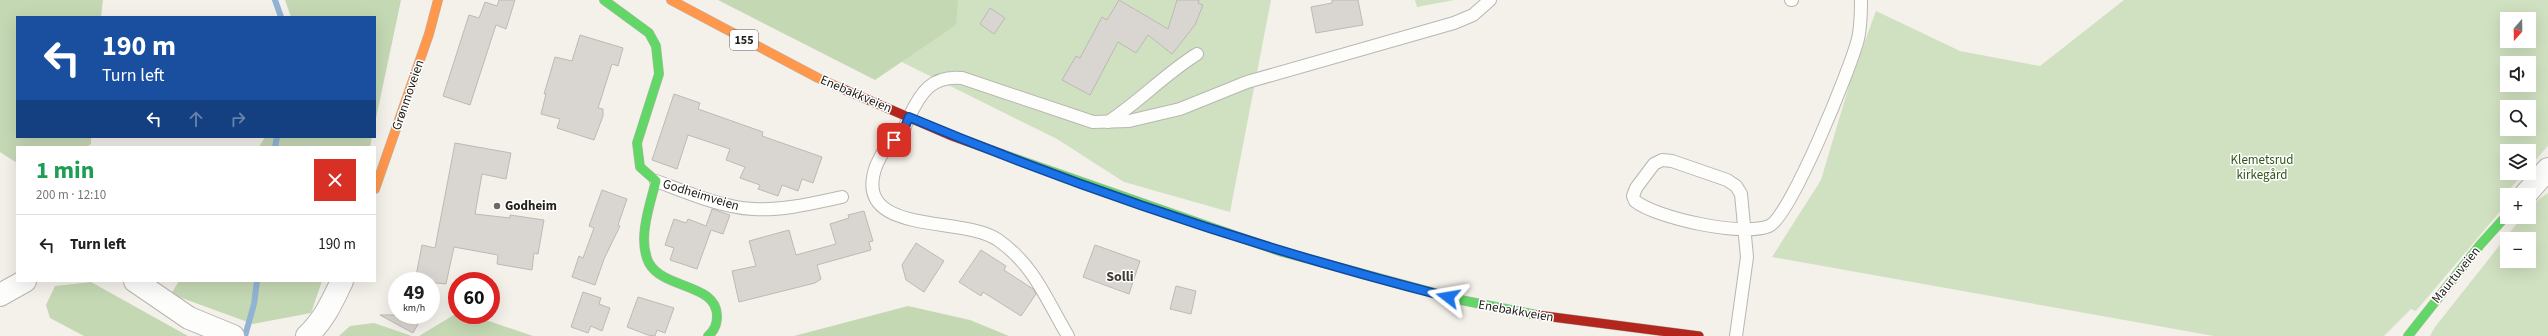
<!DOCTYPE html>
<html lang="en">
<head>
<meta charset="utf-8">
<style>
	:root { --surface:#fff; --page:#f2f2f2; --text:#202124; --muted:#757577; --line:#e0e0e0 }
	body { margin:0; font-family:"Source Sans 3",sans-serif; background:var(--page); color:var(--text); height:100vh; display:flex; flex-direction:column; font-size:15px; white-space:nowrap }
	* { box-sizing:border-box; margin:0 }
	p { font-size:13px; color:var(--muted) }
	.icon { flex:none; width:22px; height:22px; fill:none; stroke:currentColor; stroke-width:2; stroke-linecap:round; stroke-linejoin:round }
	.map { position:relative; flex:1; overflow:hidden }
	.panel { position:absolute; left:16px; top:146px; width:360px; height:136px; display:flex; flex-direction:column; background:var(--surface); border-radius:0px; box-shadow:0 4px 16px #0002 }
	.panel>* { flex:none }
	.hud { position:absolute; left:16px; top:16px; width:360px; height:122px; border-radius:0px; box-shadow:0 4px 16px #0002; background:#1a4fa0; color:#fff; overflow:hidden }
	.needle { width:26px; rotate:200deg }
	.tools { position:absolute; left:2500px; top:12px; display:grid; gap:8px }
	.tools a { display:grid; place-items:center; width:36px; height:36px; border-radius:0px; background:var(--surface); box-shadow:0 4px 16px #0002; font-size:20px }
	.speed { position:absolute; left:388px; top:272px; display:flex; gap:8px; font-size:20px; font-weight:700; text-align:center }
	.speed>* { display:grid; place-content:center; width:52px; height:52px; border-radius:50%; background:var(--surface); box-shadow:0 4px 16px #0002; line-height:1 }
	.speed small { font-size:10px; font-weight:400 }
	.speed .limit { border:6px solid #d22; background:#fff; color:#111 }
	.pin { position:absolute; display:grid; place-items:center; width:34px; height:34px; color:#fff; margin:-17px; border-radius:8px; box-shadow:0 2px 6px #0006 }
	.me { position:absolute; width:44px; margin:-22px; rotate:284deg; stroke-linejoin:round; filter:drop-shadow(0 0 3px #0008) }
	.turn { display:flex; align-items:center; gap:14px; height:84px; padding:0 20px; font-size:18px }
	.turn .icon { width:52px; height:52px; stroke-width:2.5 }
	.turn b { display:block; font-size:28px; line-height:34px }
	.lanes { display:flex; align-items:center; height:38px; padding:0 20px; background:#0003; justify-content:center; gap:20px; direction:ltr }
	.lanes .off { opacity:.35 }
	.round { display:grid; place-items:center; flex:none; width:42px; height:42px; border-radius:0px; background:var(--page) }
	.overview { display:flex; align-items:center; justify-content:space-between; height:68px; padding:0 20px }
	h1 { font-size:24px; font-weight:700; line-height:30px; color:#1e9e55 }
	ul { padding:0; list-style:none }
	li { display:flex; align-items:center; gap:12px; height:60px; padding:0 20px; border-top:1px solid var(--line) }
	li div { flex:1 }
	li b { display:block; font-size:15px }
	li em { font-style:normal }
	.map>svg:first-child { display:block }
</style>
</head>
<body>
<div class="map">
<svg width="2548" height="336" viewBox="0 0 2548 336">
	<rect width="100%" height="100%" fill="#f4f0ea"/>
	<g fill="#d0e1c1" fill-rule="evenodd">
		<polygon points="777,0 1271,0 1230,212 1124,182 1057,139"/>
		<polygon points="1415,0 1454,0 1417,7"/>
		<path d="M2124,0H2548V146L2529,167V151H2507V173H2524L2507,192L2503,208L2416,311L2411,309L2384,336H2214L1772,257L1821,180L1851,79L1876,11L1960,51L2040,66ZM2507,19H2529V41H2507ZM2507,63H2529V85H2507ZM2507,107H2529V129H2507Z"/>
		<path d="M2548,193V336H2430L2435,327L2522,217H2529C2529,204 2538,200 2548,193ZM2507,239H2529V261H2507Z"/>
	</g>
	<g fill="#c5d8b4">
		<polygon points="0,0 103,0 101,17 17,17 17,137 91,137 91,144 86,147 17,147 17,163 0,152"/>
		<polygon points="285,0 401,0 375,123 375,17 291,17"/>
		<polygon points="718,0 958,0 956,25 875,80"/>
		<polygon points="265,137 372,137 370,147 259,147"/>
		<polygon points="179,281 322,281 311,313 253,324 171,294"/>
		<polygon points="91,282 188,336 84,336 50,318 46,305 55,286"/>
		<polygon points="908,306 970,320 1009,336 794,336"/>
		<polygon points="457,313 457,315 471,315 533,336 419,336"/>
		<polygon points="374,323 412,336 339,336 350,326"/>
	</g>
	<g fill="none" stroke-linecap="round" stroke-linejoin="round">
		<g stroke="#91b4d4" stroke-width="6">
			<polyline points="275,0 281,17"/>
			<polyline points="275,147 277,137"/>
			<polyline points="245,336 254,304 257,281"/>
		</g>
	</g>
	<g fill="#d9d5d1" stroke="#bdb9b5">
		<polygon points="499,0 515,0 506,29 496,25 470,105 443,96 469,15 479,18 485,2 497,6"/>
		<polygon points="1119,0 1168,29 1177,0 1199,0 1198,3 1203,5 1195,25 1172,54 1148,35 1136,53 1118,42 1090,95 1062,80 1076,56 1080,58 1102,17 1107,20"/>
		<polygon points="1332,0 1358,0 1363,25 1316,33 1311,7 1332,3"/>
		<polygon points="990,8 1005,18 994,34 980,24"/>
		<polygon points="580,35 623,48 618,66 612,64 598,108 603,109 603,116 594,140 557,128 560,119 541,114 546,94 544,94 555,57 572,61"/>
		<polygon points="674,94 700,103 698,109 763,132 762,136 822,157 813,183 802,179 798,191 782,185 778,196 758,189 760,185 740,178 745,167 726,160 730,149 688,135 677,169 652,160"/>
		<polygon points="455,143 511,153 506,179 482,174 475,214 510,218 510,215 544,220 538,254 534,253 532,270 497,264 498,255 454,247 446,284 415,281 422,245 435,248"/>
		<polygon points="602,190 627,199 618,225 620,226 604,259 595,285 572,277 579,256 583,258 594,228 589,226"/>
		<polygon points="712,209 730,215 723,234 711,230 697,269 670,260 674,248 665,245 674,219 686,223 688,219 706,226"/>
		<polygon points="864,211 873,241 869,242 871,250 817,265 821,279 815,283 739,302 732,271 756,266 749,241 789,230 796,255 836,244 830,224 849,218 848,215"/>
		<polygon points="916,243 944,261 924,292 906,280 902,265"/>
		<polygon points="1095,245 1140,261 1129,294 1083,277"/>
		<polygon points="981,250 1006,266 1004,270 1033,289 1036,294 1021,316 983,292 981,296 959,282"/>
		<polygon points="1176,286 1196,291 1191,314 1170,309"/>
		<polygon points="583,292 601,298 599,304 610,308 602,331 591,326 588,333 571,327"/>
		<polygon points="638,297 674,308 665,333 657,330 655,336 648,335 627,327"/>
		<polygon points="380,315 423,315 413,333"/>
	</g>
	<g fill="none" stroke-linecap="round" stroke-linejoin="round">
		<defs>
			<g id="lane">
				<polyline points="1791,0 1792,0"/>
				<path d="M1108,122C1140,101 1165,74 1197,54"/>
				<path d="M656,181C686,192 720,207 753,209C782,211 814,203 842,197"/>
				<path d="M1068,336C1046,299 1034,265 998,240C963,215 851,237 876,166C879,160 883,150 888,145C892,141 899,138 902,134C905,129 906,122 909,117C921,92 932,75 962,78L1093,122L1129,121L1180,109L1247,82L1454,23L1473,15L1490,0"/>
				<path d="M1736,336L1747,257L1741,194L1736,186L1727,180L1672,161L1662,160L1654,164L1636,188L1633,196L1635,201C1656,218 1743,237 1769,226C1790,218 1851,67 1858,39C1861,26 1861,13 1861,0"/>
			</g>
			<g id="street">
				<polyline points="2525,195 2548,169"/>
				<polyline points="135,281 189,318 233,336"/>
				<polyline points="0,295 25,281"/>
				<path d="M307,336C324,320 332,302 342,281"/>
			</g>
			<g id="fast">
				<path d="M604,0L649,33L656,46L659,74L637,143L640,167L656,181C650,204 637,240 649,263C664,290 718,283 717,317C717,325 714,331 708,336"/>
				<polyline points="1002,154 1282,252 1461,300 1537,315"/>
				<polyline points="2408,336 2480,245 2507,215"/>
			</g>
			<g id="slow">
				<polyline points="671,0 818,78 843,89"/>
				<polyline points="375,189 429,34 438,0"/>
			</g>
			<g id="jam">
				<polyline points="843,89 952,136 1002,154"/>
				<polyline points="1537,315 1699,336"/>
			</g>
		</defs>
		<use href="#lane" stroke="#b9b6b2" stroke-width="14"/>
		<use href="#street" stroke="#b9b6b2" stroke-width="24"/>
		<use href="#fast" stroke="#b9b6b2" stroke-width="10"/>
		<use href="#slow" stroke="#b9b6b2" stroke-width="10"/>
		<use href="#jam" stroke="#b9b6b2" stroke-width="10"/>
		<use href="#lane" stroke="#fdfdfc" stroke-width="12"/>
		<use href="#street" stroke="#fdfdfc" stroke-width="22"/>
		<use href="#fast" stroke="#63d668" stroke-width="9"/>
		<use href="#slow" stroke="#ff974d" stroke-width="9"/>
		<use href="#jam" stroke="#b3261e" stroke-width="9"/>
	</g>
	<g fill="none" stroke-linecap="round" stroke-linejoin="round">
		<defs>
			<path id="route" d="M894,140L902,134L909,117C1083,190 1264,250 1448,297"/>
		</defs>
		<use href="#route" stroke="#114b97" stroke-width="10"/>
		<use href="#route" stroke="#1a73e8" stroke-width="7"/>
	</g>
	<circle fill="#6d6a65" stroke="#fff" stroke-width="1.5" cx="497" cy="206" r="4"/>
	<g text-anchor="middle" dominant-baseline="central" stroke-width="3" stroke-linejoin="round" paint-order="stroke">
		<rect fill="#fff" stroke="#666462" stroke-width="1" x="730" y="30" width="28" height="20" rx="3"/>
		<g font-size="12" font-weight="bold" fill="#24221e">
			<text x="744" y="40">155</text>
		</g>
		<g font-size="13" fill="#24221e" stroke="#fff">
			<text transform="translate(856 94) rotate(23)">Enebakkveien</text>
			<text transform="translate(408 95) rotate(-71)">Grønmoveien</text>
			<text transform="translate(701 195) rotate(17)">Godheimveien</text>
			<text transform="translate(2456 275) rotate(-51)">Maurtuveien</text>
			<text transform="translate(1516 311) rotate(10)">Enebakkveien</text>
		</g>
		<g font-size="13" fill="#325416" stroke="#fff">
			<text x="2262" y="160">Klemetsrud<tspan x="2262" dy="15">kirkegård</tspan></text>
		</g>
		<g font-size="13" font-weight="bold" fill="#24221e" stroke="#fff" text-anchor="start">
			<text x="505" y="206">Godheim</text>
		</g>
		<g font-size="14" font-weight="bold" fill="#413d35" stroke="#fff">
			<text x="1120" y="277">Solli</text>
		</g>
	</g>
</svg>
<div class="tools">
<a><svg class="needle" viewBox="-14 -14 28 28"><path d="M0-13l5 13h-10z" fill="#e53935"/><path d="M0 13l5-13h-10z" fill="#757577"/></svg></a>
<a><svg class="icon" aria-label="sound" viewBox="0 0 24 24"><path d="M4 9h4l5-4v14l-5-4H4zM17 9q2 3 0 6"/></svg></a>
<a><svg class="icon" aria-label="search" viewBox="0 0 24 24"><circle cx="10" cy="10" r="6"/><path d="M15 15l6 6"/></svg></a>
<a><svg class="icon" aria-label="layers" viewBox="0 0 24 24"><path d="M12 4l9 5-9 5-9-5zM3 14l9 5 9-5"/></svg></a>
<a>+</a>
<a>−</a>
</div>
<div class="speed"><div>49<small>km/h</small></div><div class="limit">60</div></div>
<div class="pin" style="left:894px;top:140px;background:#d93025"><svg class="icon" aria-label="arrive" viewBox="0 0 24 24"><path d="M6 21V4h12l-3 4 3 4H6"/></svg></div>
<svg class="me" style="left:1448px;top:297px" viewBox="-20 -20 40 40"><path d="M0-17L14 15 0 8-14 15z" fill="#1a73e8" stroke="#fff" stroke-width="4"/></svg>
<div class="hud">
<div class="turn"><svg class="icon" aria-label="left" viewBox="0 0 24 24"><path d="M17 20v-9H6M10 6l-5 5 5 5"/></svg><div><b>190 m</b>Turn left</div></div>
<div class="lanes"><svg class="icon" aria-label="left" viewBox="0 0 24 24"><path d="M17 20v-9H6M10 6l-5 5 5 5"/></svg><svg class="icon off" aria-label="ahead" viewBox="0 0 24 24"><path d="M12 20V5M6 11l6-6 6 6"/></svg><svg class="icon off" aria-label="right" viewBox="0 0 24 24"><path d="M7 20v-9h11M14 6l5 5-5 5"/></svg></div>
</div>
<section class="panel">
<div class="overview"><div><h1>1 min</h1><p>200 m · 12:10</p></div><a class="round" style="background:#d93025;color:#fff"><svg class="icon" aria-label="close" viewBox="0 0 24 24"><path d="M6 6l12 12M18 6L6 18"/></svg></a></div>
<ul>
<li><svg class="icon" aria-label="left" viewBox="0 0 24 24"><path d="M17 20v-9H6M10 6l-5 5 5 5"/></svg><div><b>Turn left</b></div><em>190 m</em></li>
</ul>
</section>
</div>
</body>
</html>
